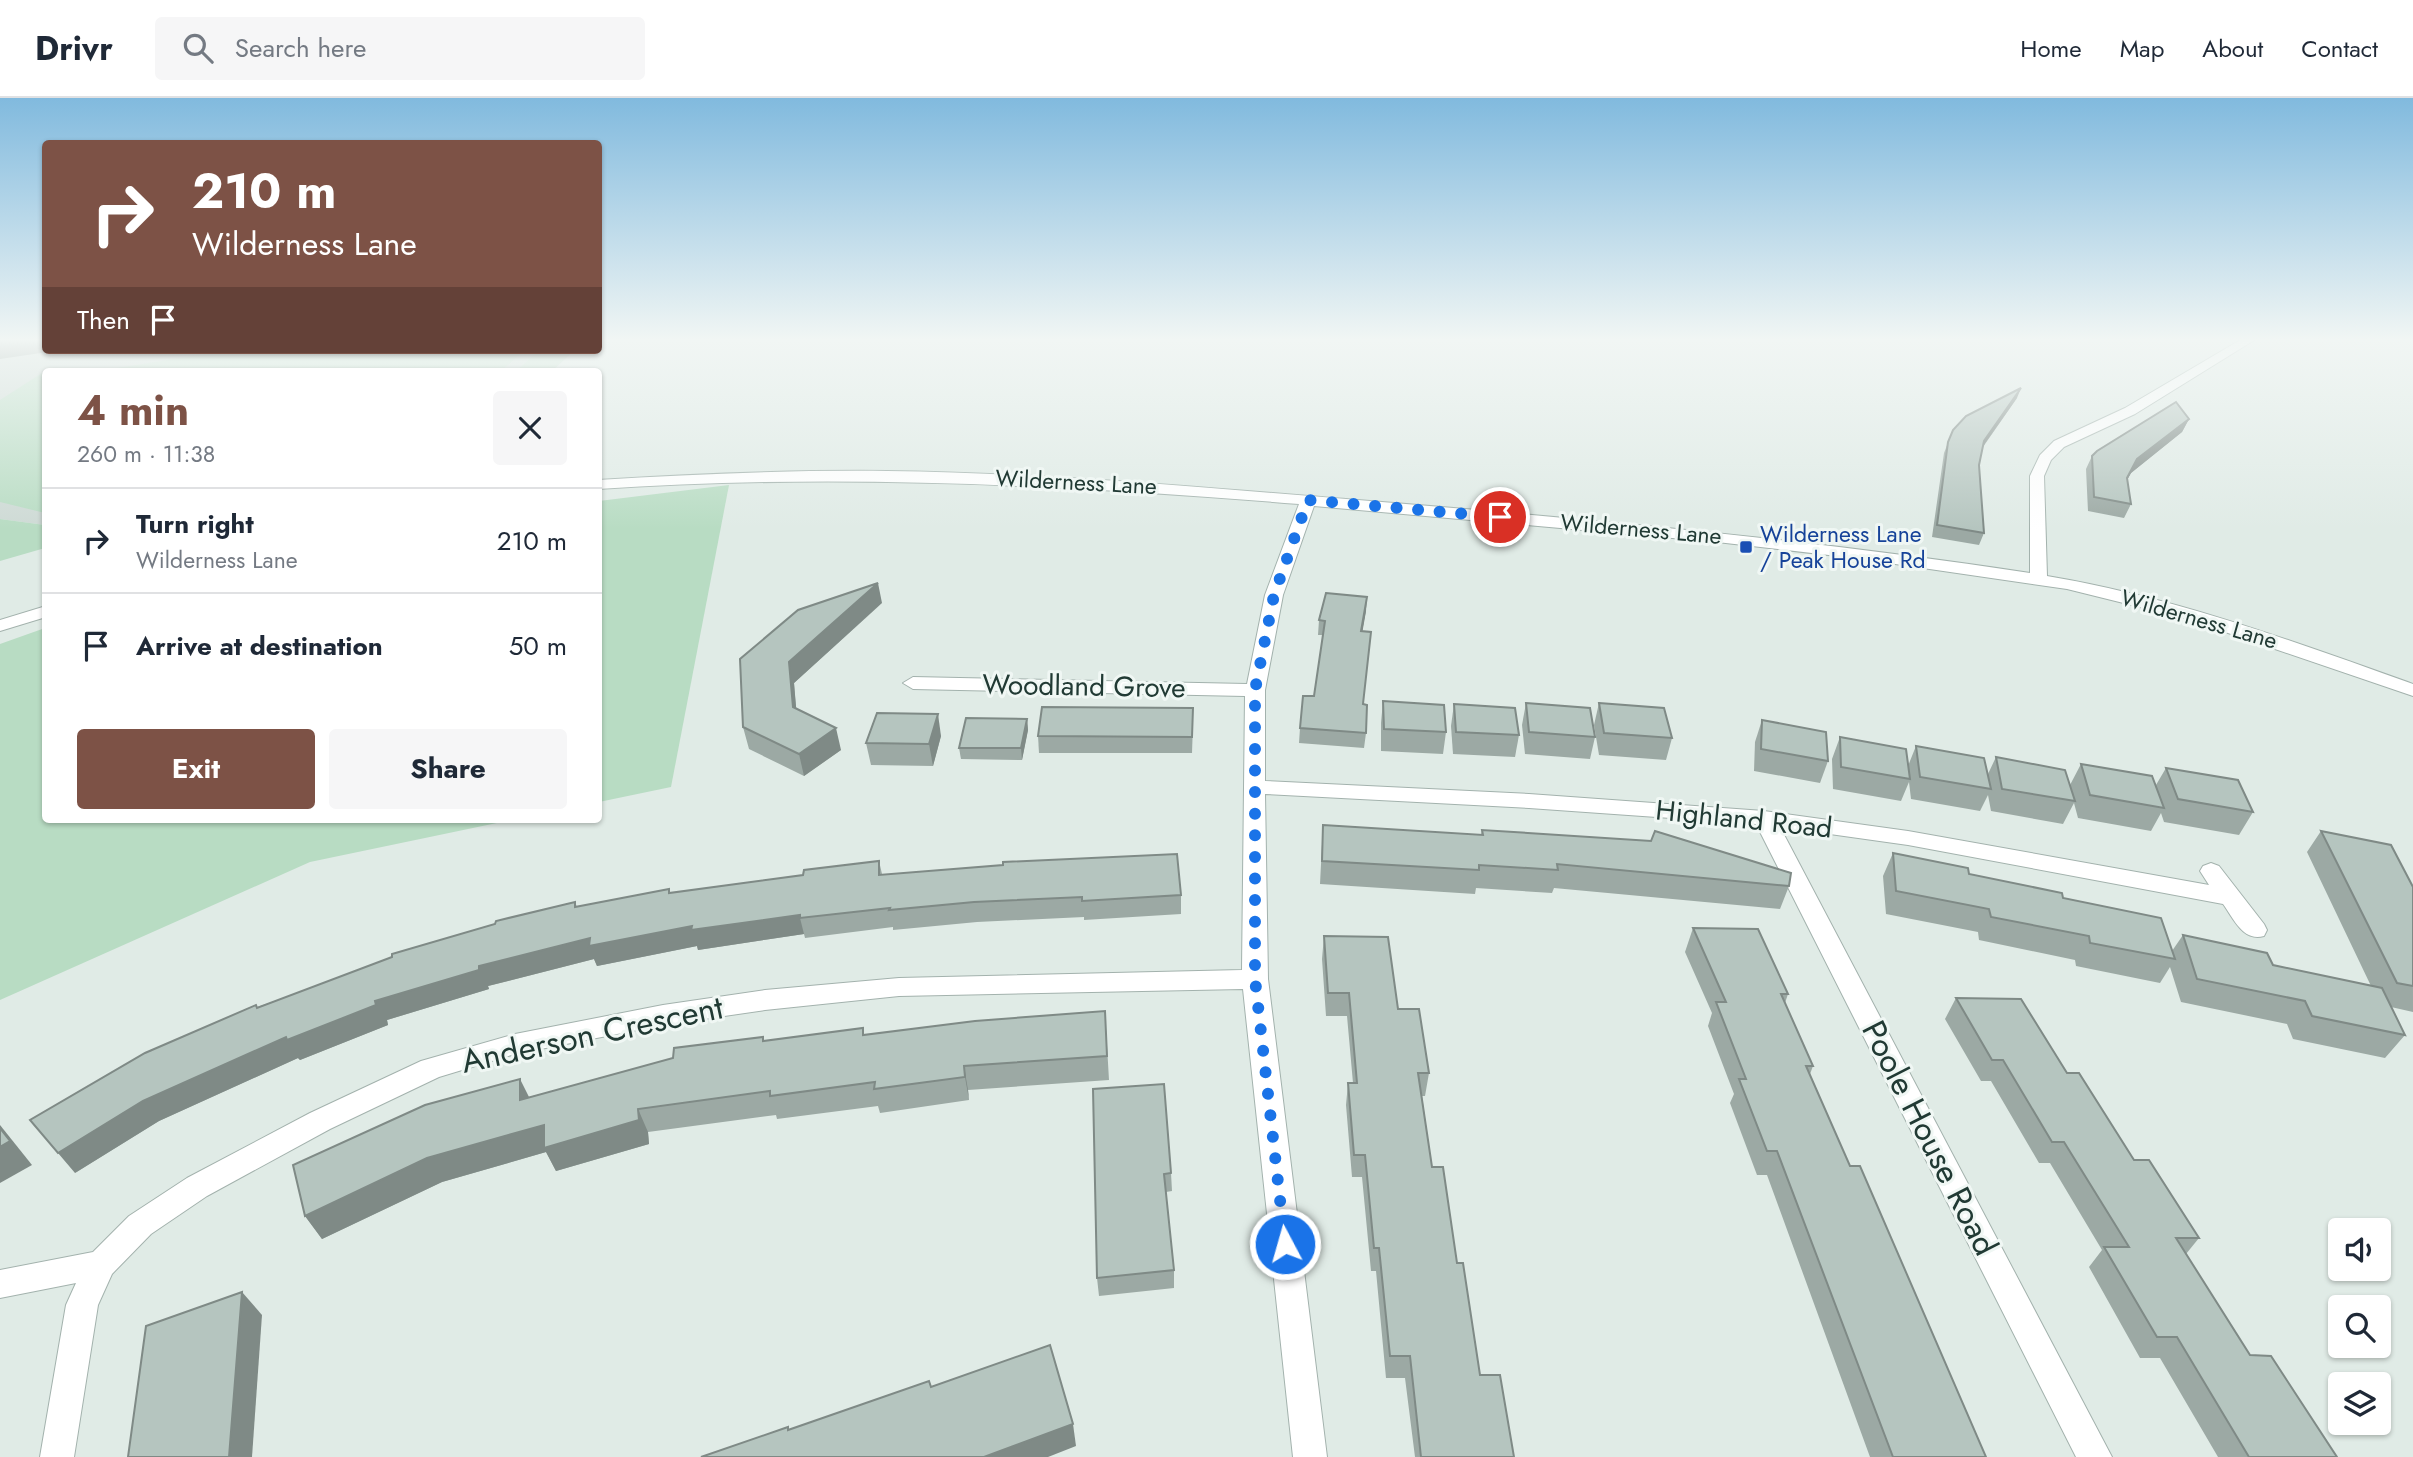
<!DOCTYPE html>
<html lang="en">
<head>
<meta charset="utf-8">
<style>
	:root { --surface:#fff; --page:#f6f6f7; --text:#1f2937; --muted:#747a83; --line:#e0e1e3; --accent:#7d5246 }
	body { margin:0; font-family:Jost,sans-serif; background:var(--page); color:var(--text); height:100vh; display:flex; flex-direction:column; font-size:26px; white-space:nowrap }
	* { box-sizing:border-box; margin:0 }
	p { font-size:23px; color:var(--muted) }
	.icon { flex:none; width:38px; height:38px; fill:none; stroke:currentColor; stroke-width:2; stroke-linecap:round; stroke-linejoin:round }
	.map { position:relative; flex:1; overflow:hidden }
	.drawer { position:absolute; left:42px; top:270px; width:560px; height:455px; display:flex; flex-direction:column; background:var(--surface); border-radius:7px; box-shadow:0 2px 5px #0004 }
	.drawer>* { flex:none }
	.guide { position:absolute; left:42px; top:42px; width:560px; height:214px; border-radius:7px; box-shadow:0 2px 5px #0004; background:#7d5246; color:#fff; overflow:hidden }
	.tools { position:absolute; left:2328px; top:1120px; display:grid; gap:14px }
	.tools a { display:grid; place-items:center; width:63px; height:63px; border-radius:7px; background:var(--surface); box-shadow:0 2px 5px #0004; font-size:35px }
	.pin { position:absolute; display:grid; place-items:center; width:60px; height:60px; color:#fff; margin:-30px; border:4px solid #fff; border-radius:50%; box-shadow:0 2px 7px #0007 }
	.me { position:absolute; width:77px; margin:-38px; rotate:354deg; stroke-linejoin:round; filter:drop-shadow(0 0 5px #0008) }
	.turn { display:flex; align-items:center; gap:24px; height:147px; padding:0 35px; font-size:32px }
	.turn .icon { width:91px; height:91px; stroke-width:2.5 }
	.turn b { display:block; font-size:49px; line-height:60px }
	.then { display:flex; align-items:center; height:66px; padding:0 35px; background:#0003; gap:14px; font-size:26px }
	.round { display:grid; place-items:center; flex:none; width:74px; height:74px; border-radius:7px; background:var(--page) }
	.head { display:flex; align-items:center; justify-content:space-between; height:119px; padding:0 35px }
	h1 { font-size:42px; font-weight:700; line-height:52px; color:var(--accent) }
	.cta { display:flex; gap:14px; margin-top:auto; padding:14px 35px }
	.cta a { flex:1; height:80px; border-radius:7px; background:var(--accent); color:#fff; font-size:28px; font-weight:700; line-height:80px; text-align:center }
	.cta a+a { background:var(--page); color:var(--text) }
	ul { padding:0; list-style:none }
	li { display:flex; align-items:center; gap:21px; height:105px; padding:0 35px; border-top:2px solid var(--line) }
	li div { flex:1 }
	li b { display:block; font-size:26px }
	li em { font-style:normal }
	header { display:flex; align-items:center; gap:42px; box-sizing:border-box; height:98px; padding:0 35px; background:var(--surface); border-bottom:2px solid var(--line) }
	header strong { font-size:33px }
	nav { display:flex; gap:38px; margin-inline-start:auto; font-size:24px }
	.search { width:490px; height:63px; background:var(--page); display:flex; align-items:center; gap:18px; box-sizing:border-box; padding:0 24px; border-radius:7px; color:var(--muted); font-size:26px }
	.map>svg:first-child { display:block }
</style>
</head>
<body>
<header>
<strong>Drivr</strong>
<div class="search"><svg class="icon" aria-label="search" viewBox="0 0 24 24"><circle cx="10" cy="10" r="6"/><path d="M15 15l6 6"/></svg>Search here</div>
<nav><a>Home</a><a>Map</a><a>About</a><a>Contact</a></nav>
</header>
<div class="map">
<svg width="2413" height="1359" viewBox="0 0 2413 1359">
	<rect width="100%" height="100%" fill="#e0ebe6"/>
	<polygon fill="#cedad5" points="0,241 46,252 539,252 516,273 46,273 45,427 0,421"/>
	<g fill="#b8dcc3">
		<polygon points="230,252 525,252 501,273 98,273"/>
		<polygon points="539,252 575,252 552,273 516,273"/>
		<polygon points="42,275 46,278 45,415 0,404 0,302"/>
		<polygon points="729,387 671,689 599,704 599,403"/>
		<polygon points="0,421 45,427 45,450 0,463"/>
		<polygon points="45,530 46,721 516,721 310,764 0,902 0,546"/>
	</g>
	<g fill="none" stroke-linecap="round" stroke-linejoin="round">
		<defs>
			<g id="street">
				<path d="M2242,241H2256L2135,316L2064,349L2051,362L2044,378L2047,478C2173,499 2293,543 2413,586V598L2184,520L2067,491L1854,460L1717,444L1314,408L1283,497L1265,592V683L1529,696L1764,713L1908,733L2209,787L2200,773L2203,768L2211,765L2219,768L2264,826L2267,832L2264,838C2243,844 2234,821 2223,806L1908,747L1780,729L2112,1359H2076L1756,726L1529,710L1265,696L1268,881L1327,1359H1293L1243,891L899,898L765,912L663,927L515,956L439,979L330,1031L207,1098L151,1136L112,1176L98,1207L74,1359H40L66,1207L76,1185L0,1200V1172L93,1154L129,1118L187,1080L310,1015L421,963L515,936L663,907L765,892L899,880L1242,872L1245,598L913,591L903,585L913,579L1247,586L1265,497L1299,406C1063,387 835,375 598,391V382C695,376 791,372 887,373C1048,375 1209,390 1370,403C1591,421 1811,442 2030,475V378L2040,357L2054,343L2125,310Z"/>
				<polygon points="46,508 46,519 0,533 0,522"/>
			</g>
		</defs>
		<use href="#street" stroke="#a3b2ad" stroke-width="2"/>
		<use href="#street" fill="#fff" fill-rule="evenodd"/>
	</g>
	<g fill="#9ca9a4">
		<polygon points="2017,300 1983,349 1979,367 1984,435 1979,447 1932,439 1944,355 1953,332"/>
		<polygon points="2189,321 2182,334 2131,375 2127,382 2131,406 2124,420 2088,413 2086,371 2092,358"/>
		<polygon points="882,505 794,585 796,611 841,652 804,678 749,651 743,629"/>
		<polygon points="1366,513 1362,533 1363,606 1366,635 1364,650 1299,645 1300,630 1314,598 1323,537 1318,537 1319,522"/>
		<polygon points="1383,603 1446,634 1443,656 1381,653 1381,625"/>
		<polygon points="1526,605 1595,639 1590,661 1525,656 1522,627"/>
		<polygon points="1599,605 1672,640 1666,662 1599,657 1594,627"/>
		<polygon points="1454,606 1519,637 1515,659 1453,656 1451,628"/>
		<polygon points="1027,621 1028,632 1022,662 961,661 959,650"/>
		<polygon points="1762,622 1828,663 1820,685 1754,673 1755,644"/>
		<polygon points="1193,626 1192,655 1039,655 1038,638"/>
		<polygon points="941,638 933,668 871,667 866,645"/>
		<polygon points="1840,639 1908,668 1916,648 1988,676 1996,659 2070,687 2081,666 2156,687 2166,670 2253,714 2239,737 2164,724 2161,715 2151,733 2078,720 2074,705 2063,726 1991,713 1988,697 1980,713 1911,701 1909,684 1901,703 1833,691 1832,661"/>
		<polygon points="1323,727 1481,737 1482,732 1789,788 1780,811 1554,790 1552,795 1476,790 1475,796 1320,786"/>
		<polygon points="2321,733 2413,789 2413,914 2391,909 2405,937 2385,960 2293,941 2287,926 2181,904 2170,869 2160,885 2076,868 2075,862 1979,842 1978,834 1886,816 1883,778 1893,755 1969,776 2063,800 2172,853 2183,837 2273,867 2371,888 2307,754"/>
		<polygon points="879,763 882,776 1181,797 1181,816 1084,822 1084,819 977,824 893,832 893,829 805,840 804,836 698,852 697,848 597,868 594,861 488,888 489,891 387,922 388,927 300,962 298,960 159,1023 75,1075 257,909 575,804 577,809 803,777"/>
		<polygon points="1693,830 1788,896 1785,905 1813,968 1810,976 1850,1068 1986,1359 1870,1359 1767,1077 1757,1077 1730,1005 1734,996 1708,928 1712,915 1685,854"/>
		<polygon points="1324,838 1398,911 1429,975 1425,998 1422,998 1432,1069 1457,1165 1480,1277 1514,1359 1415,1359 1405,1280 1386,1280 1376,1173 1371,1173 1362,1079 1352,1079 1346,1007 1348,985 1353,985 1347,918 1326,918 1322,861"/>
		<polygon points="1956,900 2067,975 2134,1062 2199,1140 2186,1156 2250,1257 2337,1359 2218,1359 2160,1260 2140,1260 2089,1169 2102,1152 2050,1065 2039,1065 1991,983 1981,983 1945,921"/>
		<polygon points="1105,913 1109,982 968,992 969,1002 880,1015 878,1008 777,1021 776,1017 648,1034 649,1046 556,1073 546,1054 442,1084 322,1141 305,1118 529,999 763,939 764,943 864,937"/>
		<polygon points="1093,991 1171,1075 1172,1093 1166,1094 1174,1172 1174,1190 1099,1198 1097,1180"/>
	</g>
	<g fill="#7f8a86">
		<polygon points="0,241 46,241 46,252 61,252 0,261"/>
		<polygon points="2021,290 2017,300 1979,354 1984,343"/>
		<polygon points="2189,321 2182,334 2131,375 2120,394 2137,361"/>
		<polygon points="878,485 882,505 794,585 798,631 793,609 789,564"/>
		<polygon points="1367,499 1366,513 1360,548 1361,533"/>
		<polygon points="938,616 941,638 933,668 929,646"/>
		<polygon points="1027,621 1028,632 1022,662 1021,650"/>
		<polygon points="836,630 841,652 804,678 799,656"/>
		<polygon points="800,817 800,820 804,836 698,852 697,848 597,868 594,861 488,888 489,891 387,922 388,927 300,962 298,960 159,1023 75,1075 58,1055 143,1003 286,939 375,903 479,868 590,840 692,828"/>
		<polygon points="964,968 968,992 969,1002 965,979"/>
		<polygon points="520,981 532,1005 520,1002"/>
		<polygon points="638,1011 648,1034 649,1046 556,1073 546,1054 442,1084 322,1141 305,1118 427,1060 544,1027"/>
		<polygon points="0,1027 32,1067 0,1085"/>
		<polygon points="242,1194 262,1217 252,1359 229,1359"/>
		<polygon points="1073,1326 1076,1348 1048,1359 984,1359"/>
	</g>
	<g fill="#b5c5bf" stroke="#7f8a86" stroke-width="2">
		<polygon points="2021,290 1984,343 1979,367 1984,435 1937,427 1948,344 1953,332 1966,318"/>
		<polygon points="2176,304 2189,321 2137,361 2127,380 2131,406 2094,399 2092,358 2097,353"/>
		<polygon points="878,485 789,564 793,609 836,630 799,656 743,629 740,561 798,512"/>
		<polygon points="1326,495 1367,499 1361,533 1371,534 1363,606 1367,607 1366,635 1300,630 1303,598 1314,598 1325,523 1319,522"/>
		<polygon points="1383,603 1444,607 1446,634 1384,631"/>
		<polygon points="1526,605 1590,610 1595,639 1529,634"/>
		<polygon points="1599,605 1664,610 1672,640 1604,635"/>
		<polygon points="1454,606 1515,610 1519,637 1456,634"/>
		<polygon points="1042,609 1193,610 1192,639 1038,638"/>
		<polygon points="877,615 938,616 929,646 866,645"/>
		<polygon points="966,620 1027,621 1021,650 959,650"/>
		<polygon points="1762,622 1826,634 1828,663 1761,651"/>
		<polygon points="1840,639 1906,651 1910,681 1841,669"/>
		<polygon points="1916,648 1984,660 1991,691 1920,679"/>
		<polygon points="1996,659 2065,672 2075,703 2002,691"/>
		<polygon points="2081,666 2152,678 2164,710 2090,697"/>
		<polygon points="2166,670 2238,682 2253,714 2178,701"/>
		<polygon points="1323,727 1483,737 1482,732 1651,743 1655,733 1791,775 1789,788 1557,766 1558,772 1479,767 1479,772 1322,763"/>
		<polygon points="2321,733 2391,747 2413,789 2413,888 2397,885"/>
		<polygon points="1893,755 1968,770 1969,776 2062,795 2063,800 2161,820 2175,861 2090,845 2089,838 1991,819 1989,811 1896,793"/>
		<polygon points="1177,756 1181,797 1082,803 1082,799 974,804 889,812 890,810 800,820 800,817 691,832 692,828 589,848 590,840 479,868 479,872 375,903 376,907 287,942 286,939 143,1003 58,1055 30,1022 145,955 256,907 257,910 392,859 392,856 495,826 496,823 575,804 575,809 669,791 669,795 803,777 804,772 879,763 879,777 1003,767 1003,764"/>
		<polygon points="1693,830 1758,831 1788,896 1781,896 1813,968 1806,968 1850,1068 1860,1068 1986,1359 1893,1359 1777,1053 1767,1053 1739,981 1746,981 1716,904 1726,904"/>
		<polygon points="2183,837 2267,855 2273,867 2382,890 2405,937 2312,918 2305,903 2197,881"/>
		<polygon points="1324,838 1388,839 1398,911 1419,911 1429,975 1418,975 1432,1069 1443,1069 1457,1165 1463,1165 1480,1277 1500,1277 1514,1359 1421,1359 1410,1258 1390,1258 1379,1150 1374,1150 1365,1057 1354,1057 1348,985 1357,985 1349,895 1328,895"/>
		<polygon points="1956,900 2021,901 2067,975 2079,975 2134,1062 2149,1062 2199,1140 2176,1140 2250,1257 2271,1258 2337,1359 2249,1359 2177,1239 2157,1239 2104,1149 2129,1149 2064,1044 2052,1044 2003,962 1992,962"/>
		<polygon points="1105,913 1107,958 964,968 965,979 874,991 875,984 770,998 770,993 638,1011 639,1022 544,1050 544,1027 427,1060 305,1118 293,1067 425,1007 520,981 520,1002 673,960 674,950 763,939 763,943 863,930 863,937 975,923"/>
		<polygon points="1164,986 1171,1075 1164,1076 1174,1172 1097,1180 1093,991"/>
		<polygon points="0,1030 10,1043 0,1049"/>
		<polygon points="242,1194 229,1359 128,1359 146,1228"/>
		<polygon points="1050,1247 1073,1326 984,1359 701,1359 788,1329 788,1332 929,1283 931,1289"/>
	</g>
	<linearGradient id="sky" x2="0" y2="1"><stop stop-color="#81bade"/><stop offset="0.56" stop-color="#f1f6f4"/><stop offset="1" stop-color="#f1f6f4" stop-opacity="0"/></linearGradient>
	<rect width="2413" height="431" fill="url(#sky)"/>
	<g fill="none" stroke-linecap="round" stroke-linejoin="round">
		<polyline stroke="#1a73e8" stroke-width="12" stroke-dasharray="0 21.6" points="1285,1146 1255,881 1255,592 1274,497 1308,402 1500,419"/>
	</g>
	<rect fill="#1a4fb4" stroke="#f0f7f4" stroke-width="2.5" x="1739" y="442" width="14" height="14" rx="3.5"/>
	<g text-anchor="middle" dominant-baseline="central" stroke-width="6" stroke-linejoin="round" paint-order="stroke">
		<g font-size="23" fill="#213a34" stroke="#f0f7f4">
			<text transform="translate(1076 384) rotate(3)">Wilderness Lane</text>
			<text transform="translate(1641 431) rotate(5)">Wilderness Lane</text>
			<text transform="translate(2199 521) rotate(16)">Wilderness Lane</text>
		</g>
		<g font-size="23" fill="#164399" stroke="#f0f7f4" text-anchor="start">
			<text x="1760" y="436">Wilderness Lane<tspan x="1760" dy="26">/ Peak House Rd</tspan></text>
		</g>
		<g font-size="28" fill="#213a34" stroke="#f0f7f4">
			<text transform="translate(1084 588) rotate(1)">Woodland Grove</text>
			<text transform="translate(1744 721) rotate(6)">Highland Road</text>
		</g>
		<g font-size="33" fill="#213a34" stroke="#f0f7f4">
			<text transform="translate(592 936) rotate(-12)">Anderson Crescent</text>
			<text transform="translate(1930 1040) rotate(63)">Poole House Road</text>
		</g>
	</g>
</svg>
<div class="tools">
<a><svg class="icon" aria-label="sound" viewBox="0 0 24 24"><path d="M4 9h4l5-4v14l-5-4H4zM17 9q2 3 0 6"/></svg></a>
<a><svg class="icon" aria-label="search" viewBox="0 0 24 24"><circle cx="10" cy="10" r="6"/><path d="M15 15l6 6"/></svg></a>
<a><svg class="icon" aria-label="layers" viewBox="0 0 24 24"><path d="M12 4l9 5-9 5-9-5zM3 14l9 5 9-5"/></svg></a>
</div>
<div class="pin" style="left:1500px;top:419px;background:#d93025"><svg class="icon" aria-label="arrive" viewBox="0 0 24 24"><path d="M6 21V4h12l-3 4 3 4H6"/></svg></div>
<svg class="me" style="left:1285px;top:1146px" viewBox="-20 -20 40 40"><circle r="17" fill="#1a73e8" stroke="#fff" stroke-width="3"/><path d="M0-11L8 9 0 5-8 9z" fill="#fff"/></svg>
<div class="guide">
<div class="turn"><svg class="icon" aria-label="right" viewBox="0 0 24 24"><path d="M7 20v-9h11M14 6l5 5-5 5"/></svg><div><b>210 m</b>Wilderness Lane</div></div>
<div class="then">Then<svg class="icon" aria-label="arrive" viewBox="0 0 24 24"><path d="M6 21V4h12l-3 4 3 4H6"/></svg></div>
</div>
<section class="drawer">
<div class="head"><div><h1>4 min</h1><p>260 m · 11:38</p></div><a class="round"><svg class="icon" aria-label="close" viewBox="0 0 24 24"><path d="M6 6l12 12M18 6L6 18"/></svg></a></div>
<ul>
<li><svg class="icon" aria-label="right" viewBox="0 0 24 24"><path d="M7 20v-9h11M14 6l5 5-5 5"/></svg><div><b>Turn right</b><p>Wilderness Lane</p></div><em>210 m</em></li>
<li><svg class="icon" aria-label="arrive" viewBox="0 0 24 24"><path d="M6 21V4h12l-3 4 3 4H6"/></svg><div><b>Arrive at destination</b></div><em>50 m</em></li>
</ul>
<div class="cta"><a>Exit</a><a>Share</a></div>
</section>
</div>
</body>
</html>
